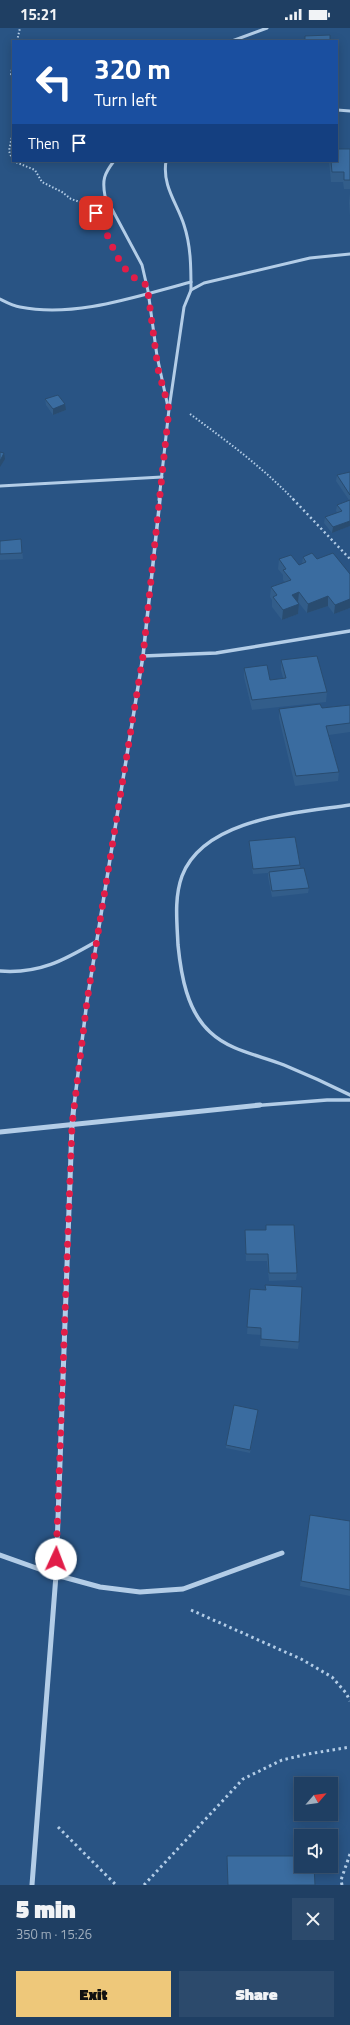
<!DOCTYPE html>
<html lang="en">
<head>
<meta charset="utf-8">
<style>
	:root { --surface:#1f3f63; --page:#2c4a6c; --text:#f1f3f6; --muted:#a1afbe; --line:#3c5878; --accent:#eec87a }
	body { margin:0; font-family:"Titillium Web",sans-serif; background:var(--page); color:var(--text); height:100vh; display:flex; flex-direction:column; font-size:15px; white-space:nowrap }
	* { box-sizing:border-box; margin:0 }
	p { font-size:13px; color:var(--muted) }
	.icon { flex:none; width:22px; height:22px; fill:none; stroke:currentColor; stroke-width:2; stroke-linecap:round; stroke-linejoin:round }
	.map { position:relative; height:1857px; overflow:hidden }
	.drawer { display:flex; flex-direction:column; background:var(--surface); flex:1 }
	.drawer>* { flex:none }
	.banner { position:absolute; left:12px; top:12px; width:326px; height:122px; border-radius:0px; box-shadow:0 2px 10px #0003,0 0 0 1px var(--line); background:#1a4fa0; color:#fff; overflow:hidden }
	.needle { width:26px; rotate:62deg }
	.buttons { position:absolute; left:294px; top:1749px; display:grid; gap:8px }
	.buttons a { display:grid; place-items:center; width:44px; height:44px; border-radius:0px; background:var(--surface); box-shadow:0 2px 10px #0003,0 0 0 1px var(--line); font-size:20px }
	.pin { position:absolute; display:grid; place-items:center; width:34px; height:34px; color:#fff; margin:-17px; border-radius:8px; box-shadow:0 2px 6px #0006 }
	.me { position:absolute; width:44px; margin:-22px; rotate:2deg; stroke-linejoin:round; filter:drop-shadow(0 0 3px #0008) }
	.turn { display:flex; align-items:center; gap:14px; height:84px; padding:0 16px; font-size:18px }
	.turn .icon { width:52px; height:52px; stroke-width:2.5 }
	.turn b { display:block; font-size:28px; line-height:34px }
	.then { display:flex; align-items:center; height:38px; padding:0 16px; background:#0003; gap:8px; font-size:15px }
	.round { display:grid; place-items:center; flex:none; width:42px; height:42px; border-radius:0px; background:var(--page) }
	.summary { display:flex; align-items:center; justify-content:space-between; height:68px; padding:0 16px }
	h1 { font-size:24px; font-weight:800; line-height:30px }
	.primary-button { display:flex; gap:8px; margin-top:auto; padding:8px 16px }
	.primary-button a { flex:1; height:46px; border-radius:0px; background:var(--accent); color:#111; font-size:16px; font-weight:800; line-height:46px; text-align:center }
	.primary-button a+a { background:var(--page); color:var(--text) }
	.status { display:flex; justify-content:space-between; align-items:center; height:28px; padding:0 20px; background:var(--surface); direction:ltr }
	.status svg { height:11px; fill:currentColor }
	.map>svg:first-child { display:block }
</style>
</head>
<body>
<div class="status"><b>15:21</b><svg viewBox="0 0 49 12"><path d="M0 12V9h3v3zM5 12V6h3v6zM10 12V3h3v9zM15 12V0h3v12zM26 1h20v11H26zM47 4h2v5h-2z"/></svg></div>
<div class="map">
<svg width="350" height="1857" viewBox="0 0 350 1857">
	<rect width="100%" height="100%" fill="#295484"/>
	<g fill="none" stroke-linecap="round" stroke-linejoin="round">
		<g stroke="#b3cde7" stroke-width="2" stroke-dasharray="1.5 2" stroke-linecap="butt">
			<polyline points="17,13 20,0"/>
			<polyline points="13,35 11,46 13,49"/>
			<polyline points="13,103 9,123 13,133"/>
			<polyline points="13,133 35,142 42,154 62,164 71,171 86,176"/>
			<path d="M190,386C228,414 261,438 294,472"/>
		</g>
		<polyline stroke="#b3cde7" stroke-width="2.5" stroke-dasharray="2 3" stroke-linecap="butt" points="293,471 350,531"/>
		<g stroke="#b3cde7" stroke-width="3" stroke-dasharray="2.5 3.5" stroke-linecap="butt">
			<polyline points="191,1582 301,1631 332,1649 346,1665 350,1673"/>
			<polyline points="58,1799 116,1857"/>
			<polyline points="144,1857 243,1751 282,1732 308,1726 350,1719"/>
			<polyline points="342,1857 341,1852 350,1826"/>
		</g>
		<g stroke="#b3cde7" stroke-width="3">
			<polyline points="232,13 267,0"/>
			<polyline points="337,82 350,83"/>
			<path d="M114,133C104,146 102,152 105,168L142,237L148,263L157,328L168,379"/>
			<path d="M166,133C162,158 177,175 184,197C191,218 191,240 191,262"/>
			<path d="M0,271C6,274 13,278 20,279C76,290 137,268 191,254"/>
			<polyline points="0,458 162,449"/>
			<polyline points="159,472 169,381 184,279 191,262 204,255 310,230 350,226"/>
		</g>
		<g stroke="#b3cde7" stroke-width="3.5">
			<polyline points="143,628 216,625 350,603"/>
			<path d="M350,777C297,785 204,790 182,848C174,870 177,894 178,917C181,947 187,983 210,1004C230,1023 259,1027 284,1037C306,1046 328,1056 350,1067"/>
			<path d="M0,943C40,946 64,932 97,913"/>
			<polyline points="74,1078 87,973 143,628 160,471"/>
			<polyline points="250,1078 327,1072 350,1072"/>
		</g>
		<g stroke="#b3cde7" stroke-width="5">
			<polyline points="0,1104 260,1077"/>
			<polyline points="0,1527 56,1547 100,1559 140,1564 183,1561 282,1525"/>
			<polyline points="32,1857 56,1547 72,1097 74,1077"/>
		</g>
	</g>
	<g fill="#325d8a">
		<polygon points="350,121 350,161 344,161 343,154 331,154 329,133 337,133"/>
		<polygon points="350,165 350,188 349,175"/>
		<polygon points="45,371 66,382 53,387 46,377"/>
		<polygon points="350,444 350,498 332,505 324,495 325,489 338,485 336,483 337,477 349,472 336,453 337,447"/>
		<polygon points="21,511 23,531 0,532 0,513"/>
		<polygon points="303,529 317,531 350,546 350,580 334,586 328,578 307,585 298,574 297,574 299,576 298,586 282,592 272,579 272,572 270,569 271,559 285,554 283,552 283,547 278,541 279,531 299,537 302,536"/>
		<polygon points="281,632 327,664 326,674 252,682 244,649 244,640 270,652 283,650 281,642"/>
		<polygon points="350,677 350,704 329,707 339,744 338,753 295,758 279,690 279,681 322,680"/>
		<polygon points="249,813 300,837 300,841 309,860 308,865 272,869 268,849 268,845 253,846 249,818"/>
		<polygon points="266,1197 297,1245 296,1252 269,1253 267,1233 246,1233 245,1210 245,1202 266,1202"/>
		<polygon points="265,1257 299,1314 298,1321 260,1318 261,1307 247,1306 250,1261 265,1262"/>
		<polygon points="258,1382 250,1425 226,1420 226,1417"/>
		<polygon points="310,1487 350,1493 350,1568 300,1558"/>
		<polygon points="227,1828 315,1857 228,1857"/>
	</g>
	<g fill="#294c70">
		<polygon points="65,376 66,382 53,387 53,381"/>
		<polygon points="4,425 5,431 0,439 0,433"/>
		<polygon points="350,493 350,498 332,505 333,499"/>
		<polygon points="299,564 298,574 291,576 292,567"/>
		<polygon points="328,568 328,578 307,585 308,576"/>
		<polygon points="350,571 350,580 334,586 335,577"/>
		<polygon points="299,576 298,586 282,592 283,582"/>
	</g>
	<g fill="#3a6ca0" stroke="#294c70">
		<polygon points="330,7 330,13 305,13 305,8"/>
		<polygon points="337,121 350,121 350,152 344,152 344,144 332,144 331,133 337,133"/>
		<polygon points="58,367 65,376 53,381 45,371"/>
		<polygon points="0,424 4,425 0,433"/>
		<polygon points="350,444 350,467 337,447"/>
		<polygon points="350,472 350,493 333,499 325,489 342,483 337,477"/>
		<polygon points="21,511 22,525 0,526 0,513"/>
		<polygon points="312,525 317,531 333,525 350,546 350,571 335,577 328,568 308,576 299,564 292,567 299,576 283,582 273,569 277,567 271,559 291,552 283,542 286,541 279,531 291,527 299,537 306,534 303,529"/>
		<polygon points="317,628 327,664 252,672 244,640 267,637 270,652 286,650 281,632"/>
		<polygon points="320,676 322,680 350,677 350,695 326,698 339,744 296,748 279,681"/>
		<polygon points="295,809 300,837 253,841 249,813"/>
		<polygon points="304,840 309,860 272,863 269,844"/>
		<polygon points="266,1197 294,1197 297,1245 269,1245 268,1226 246,1226 245,1202 266,1202"/>
		<polygon points="265,1257 302,1259 299,1314 261,1311 261,1300 247,1299 250,1261 266,1262"/>
		<polygon points="234,1377 258,1382 250,1422 226,1417"/>
		<polygon points="310,1487 350,1493 350,1562 301,1553"/>
		<polygon points="227,1828 301,1828 301,1838 314,1838 315,1857 228,1857"/>
	</g>
	<g fill="none" stroke-linecap="round" stroke-linejoin="round">
		<path stroke="#e11d48" stroke-width="7" stroke-dasharray="0 12.6" d="M56,1531L72,1097L87,973L143,628L169,381L158,341L147,257C116,245 112,210 96,185"/>
	</g>
</svg>
<div class="buttons">
<a><svg class="needle" viewBox="-14 -14 28 28"><path d="M0-13l5 13h-10z" fill="#e53935"/><path d="M0 13l5-13h-10z" fill="#a1afbe"/></svg></a>
<a><svg class="icon" aria-label="sound" viewBox="0 0 24 24"><path d="M4 9h4l5-4v14l-5-4H4zM17 9q2 3 0 6"/></svg></a>
</div>
<div class="pin" style="left:96px;top:185px;background:#d93025"><svg class="icon" aria-label="arrive" viewBox="0 0 24 24"><path d="M6 21V4h12l-3 4 3 4H6"/></svg></div>
<svg class="me" style="left:56px;top:1531px" viewBox="-20 -20 40 40"><circle r="19" fill="#fff"/><path d="M0-13L10 11 0 6-10 11z" fill="#e11d48"/></svg>
<div class="banner">
<div class="turn"><svg class="icon" aria-label="left" viewBox="0 0 24 24"><path d="M17 20v-9H6M10 6l-5 5 5 5"/></svg><div><b>320 m</b>Turn left</div></div>
<div class="then">Then<svg class="icon" aria-label="arrive" viewBox="0 0 24 24"><path d="M6 21V4h12l-3 4 3 4H6"/></svg></div>
</div>
</div>
<section class="drawer">
<div class="summary"><div><h1>5 min</h1><p>350 m · 15:26</p></div><a class="round"><svg class="icon" aria-label="close" viewBox="0 0 24 24"><path d="M6 6l12 12M18 6L6 18"/></svg></a></div>
<div class="primary-button"><a>Exit</a><a>Share</a></div>
</section>
</body>
</html>
